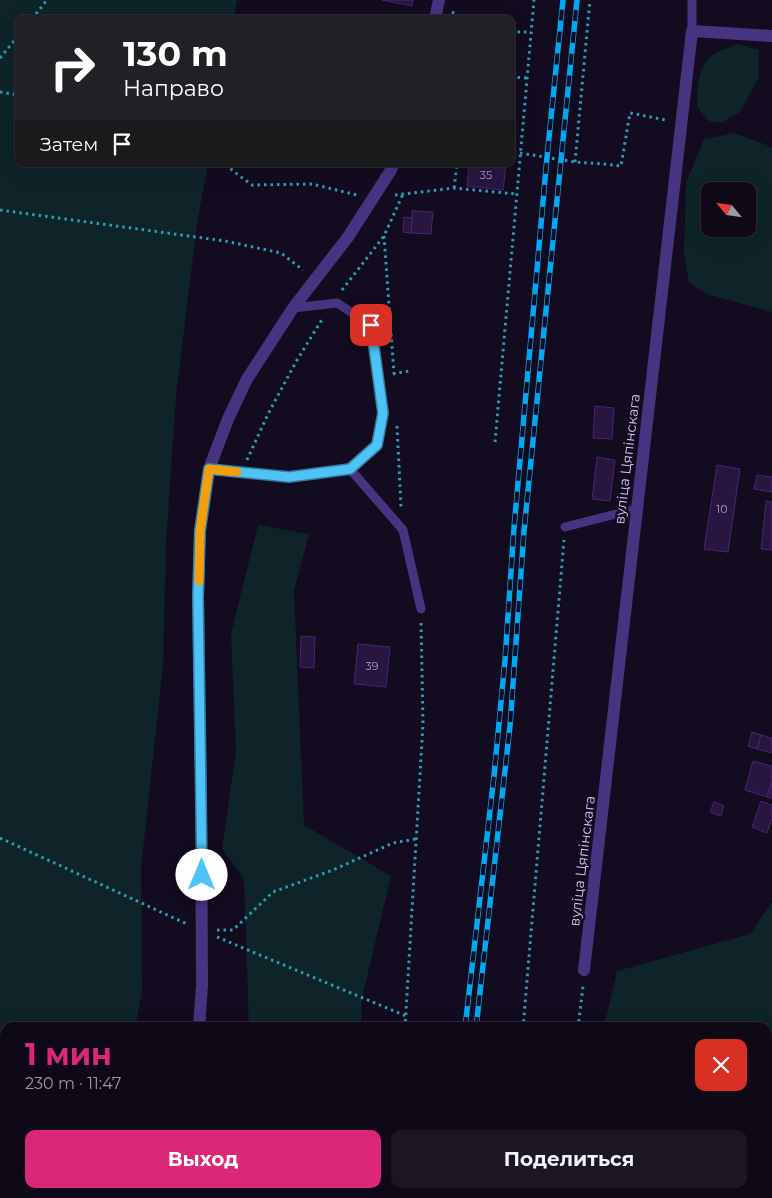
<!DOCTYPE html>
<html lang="ru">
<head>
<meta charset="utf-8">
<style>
	:root { --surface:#0e0817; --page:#1c1624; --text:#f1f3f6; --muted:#9b9aa1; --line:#2e2936; --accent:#db2777 }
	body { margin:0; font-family:Montserrat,sans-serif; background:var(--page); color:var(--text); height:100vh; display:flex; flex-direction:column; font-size:19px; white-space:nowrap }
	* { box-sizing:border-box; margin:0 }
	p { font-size:16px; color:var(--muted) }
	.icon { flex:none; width:28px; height:28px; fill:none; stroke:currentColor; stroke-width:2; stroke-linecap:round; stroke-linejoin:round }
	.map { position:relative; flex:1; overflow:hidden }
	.details { position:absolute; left:0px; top:1022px; width:772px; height:176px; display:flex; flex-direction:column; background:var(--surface); border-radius:15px 15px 0 0; box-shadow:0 5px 20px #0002,0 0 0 1px var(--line) }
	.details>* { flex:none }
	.top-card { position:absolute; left:15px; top:15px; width:500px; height:152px; border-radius:10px; box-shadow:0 5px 20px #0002,0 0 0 1px var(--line); background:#202124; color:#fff; overflow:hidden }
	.needle { width:32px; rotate:299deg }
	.buttons { position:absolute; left:701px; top:182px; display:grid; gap:10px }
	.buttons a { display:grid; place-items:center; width:55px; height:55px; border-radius:10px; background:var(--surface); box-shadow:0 5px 20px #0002,0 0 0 1px var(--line); font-size:25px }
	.pin { position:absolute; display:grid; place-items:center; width:42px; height:42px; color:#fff; margin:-21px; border-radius:10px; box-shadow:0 2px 8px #0006 }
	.me { position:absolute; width:55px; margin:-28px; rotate:0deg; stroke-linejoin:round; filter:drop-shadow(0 0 4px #0008) }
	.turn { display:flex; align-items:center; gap:18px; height:105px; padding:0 25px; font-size:22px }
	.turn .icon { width:65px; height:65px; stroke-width:2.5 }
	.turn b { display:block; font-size:35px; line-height:42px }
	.then { display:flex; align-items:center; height:48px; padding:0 25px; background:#0003; gap:10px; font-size:19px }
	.round { display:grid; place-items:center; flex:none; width:52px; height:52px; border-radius:10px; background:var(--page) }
	.summary { display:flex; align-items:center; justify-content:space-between; height:85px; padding:0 25px }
	h1 { font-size:30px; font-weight:700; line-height:38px; color:var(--accent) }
	.action { display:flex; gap:10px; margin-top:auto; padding:10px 25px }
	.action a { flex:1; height:58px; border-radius:10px; background:var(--accent); color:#fff; font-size:20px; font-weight:700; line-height:58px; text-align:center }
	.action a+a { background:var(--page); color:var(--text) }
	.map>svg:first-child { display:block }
</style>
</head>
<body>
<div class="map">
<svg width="772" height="1198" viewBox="0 0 772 1198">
	<rect width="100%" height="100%" fill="#130b1f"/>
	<g fill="#0e2429" fill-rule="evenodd">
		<polygon points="0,0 237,0 234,19 19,19 19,164 208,164 197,223 176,397 166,544 163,666 141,868 142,992 135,1027 5,1028 5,1189 0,1178"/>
		<path d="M738,44L759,50V77L740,112L721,123L709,121L697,107C697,88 697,65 716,53C723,49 731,47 738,44Z"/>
		<path d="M734,133L767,145L772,148V312L707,294L689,282L684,252L686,183L704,139ZM710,191H748V229H710Z"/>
		<polygon points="258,525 309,534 294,591 304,825 391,876 362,998 361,1027 249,1027 244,879 222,849 236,751 231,634"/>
		<polygon points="772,902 772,1191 768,1189 768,1028 604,1027 617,971 750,934"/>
		<polygon points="7,1194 87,1194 84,1198 9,1198"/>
		<polygon points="185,1194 357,1194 357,1198 183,1198"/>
		<polygon points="567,1194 707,1194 715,1198 566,1198"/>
	</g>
	<g fill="#281640" stroke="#44276d">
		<polygon points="382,0 413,0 412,6"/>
		<polygon points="463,164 506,164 503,190 467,186 469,165"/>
		<polygon points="412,211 433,212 431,234 411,233"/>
		<polygon points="404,217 412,218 411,233 403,232"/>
		<polygon points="595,406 614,408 612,439 593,438"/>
		<polygon points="597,457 615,460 610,501 592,499"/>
		<polygon points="717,465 740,469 728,552 704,549"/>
		<polygon points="757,475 772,477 772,492 754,489"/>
		<polygon points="766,501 772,502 772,550 761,549"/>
		<polygon points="301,636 315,637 314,668 300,667"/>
		<polygon points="358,644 390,647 386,687 354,684"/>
		<polygon points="752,732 761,735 757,749 748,746"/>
		<polygon points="761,735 772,738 772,753 757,749"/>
		<polygon points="753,761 772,766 772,781 767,797 745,790"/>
		<polygon points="772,781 772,798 767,797"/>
		<polygon points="761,801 772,805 772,818 767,833 752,827"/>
		<polygon points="714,802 724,806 721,816 710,812"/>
	</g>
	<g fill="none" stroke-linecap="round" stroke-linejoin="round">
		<g stroke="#289fb4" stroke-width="3" stroke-dasharray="2.5 4" stroke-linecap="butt">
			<polyline points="452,12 465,19"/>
			<polyline points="32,19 47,0"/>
			<polyline points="511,32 531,32"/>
			<polyline points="0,58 19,35"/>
			<polyline points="511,77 527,78"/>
			<polyline points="0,92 19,95"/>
			<polyline points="520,153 575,162 603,164 621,166 630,113 666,120"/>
			<polyline points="575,162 590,0"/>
			<polyline points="226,164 233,171 252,185 312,184 357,195"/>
			<polyline points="454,188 457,164"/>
			<polyline points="395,195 454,188 516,194"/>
			<polyline points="0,210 225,241 281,253 303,270"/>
			<polyline points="384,236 394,374"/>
			<polyline points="342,290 384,236 403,194"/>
			<polyline points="393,374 409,371"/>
			<polyline points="397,426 401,507"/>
			<polyline points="495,442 534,0"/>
			<polyline points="247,460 268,414 297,360 323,318"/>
			<polyline points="0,838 187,924"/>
			<polyline points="217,930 233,930 273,892 333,870 393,843 416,839"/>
			<polyline points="217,937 406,1016"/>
			<polyline points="405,1028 423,724 421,621"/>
			<polyline points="523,1028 564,540"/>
			<polyline points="578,1028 583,986"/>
			<polyline points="396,1198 396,1194"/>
			<polyline points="509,1198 509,1194"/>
			<polyline points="559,1198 559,1194"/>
		</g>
		<g stroke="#473480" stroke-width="9">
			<polyline points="692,31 692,0"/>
			<polyline points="209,469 289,477 350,469 377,445 383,413 371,325 337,303 293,308"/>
			<polyline points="350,469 403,530 421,609"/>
			<polyline points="565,527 636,509"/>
		</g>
		<g stroke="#473480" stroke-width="12">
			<polyline points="435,19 439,0"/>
			<polyline points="584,970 692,31 772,36"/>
			<polyline points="199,1028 202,985 201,782 198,597 200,531 209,469 228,419 247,379 293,308 348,237 391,170 393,164"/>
			<polyline points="151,1198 153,1194"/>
		</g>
		<defs>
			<g id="rail">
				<polyline points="465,1028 494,776 505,660 514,528 547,157 563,0"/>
				<polyline points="476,1028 510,726 524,531 577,0"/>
				<polyline points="444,1198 444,1194"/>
				<polyline points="454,1198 455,1194"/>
			</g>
		</defs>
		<use href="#rail" stroke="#00a8f4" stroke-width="5.5"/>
		<use href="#rail" stroke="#130b1f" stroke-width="4" stroke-dasharray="11" stroke-linecap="butt"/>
	</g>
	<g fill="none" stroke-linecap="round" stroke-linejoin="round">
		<defs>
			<polyline id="route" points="202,875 198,597 200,531 209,469 289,477 350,469 377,445 383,413 371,325"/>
		</defs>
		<use href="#route" stroke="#337fa1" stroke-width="12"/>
		<use href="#route" stroke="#4fc3f7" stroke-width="9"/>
		<polyline stroke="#f59e0b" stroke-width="9" points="199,581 200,531 209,469 237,472"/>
	</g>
	<g text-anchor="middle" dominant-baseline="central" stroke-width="5" stroke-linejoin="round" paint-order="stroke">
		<g font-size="11" fill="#ae9ccf">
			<text x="486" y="175">35</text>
			<text x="722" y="509">10</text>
			<text x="372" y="666">39</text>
		</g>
		<g font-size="14" fill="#dac9ff" stroke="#130b1f">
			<text transform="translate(627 459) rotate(-83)">вуліца Цяпінскага</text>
			<text transform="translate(582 861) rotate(-83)">вуліца Цяпінскага</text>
		</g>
	</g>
</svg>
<div class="buttons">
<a><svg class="needle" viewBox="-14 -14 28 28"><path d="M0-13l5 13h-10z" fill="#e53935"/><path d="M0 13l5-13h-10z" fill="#9b9aa1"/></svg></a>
</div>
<div class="pin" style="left:371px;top:325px;background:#d93025"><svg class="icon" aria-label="arrive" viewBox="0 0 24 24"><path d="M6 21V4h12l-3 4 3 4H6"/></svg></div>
<svg class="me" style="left:202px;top:875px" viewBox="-20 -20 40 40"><circle r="19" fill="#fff"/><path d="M0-13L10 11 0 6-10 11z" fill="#4fc3f7"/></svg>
<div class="top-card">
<div class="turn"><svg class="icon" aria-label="right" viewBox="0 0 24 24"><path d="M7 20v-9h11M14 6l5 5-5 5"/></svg><div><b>130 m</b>Направо</div></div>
<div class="then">Затем<svg class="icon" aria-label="arrive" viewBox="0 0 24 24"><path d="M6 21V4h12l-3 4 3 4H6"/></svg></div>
</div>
<section class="details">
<div class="summary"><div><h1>1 мин</h1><p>230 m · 11:47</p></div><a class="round" style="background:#d93025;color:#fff"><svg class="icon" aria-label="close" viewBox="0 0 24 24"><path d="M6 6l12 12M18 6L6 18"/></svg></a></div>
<div class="action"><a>Выход</a><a>Поделиться</a></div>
</section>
</div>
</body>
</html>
